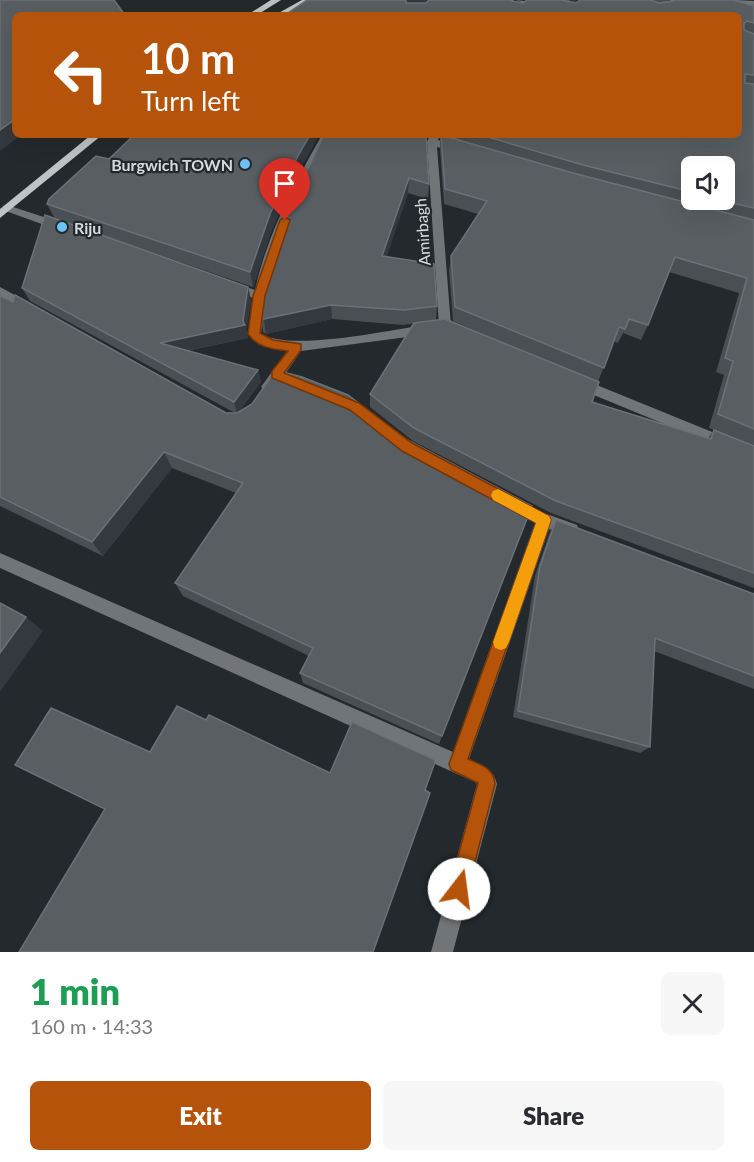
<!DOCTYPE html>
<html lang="en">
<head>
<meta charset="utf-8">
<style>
	:root { --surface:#fff; --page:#f7f7f7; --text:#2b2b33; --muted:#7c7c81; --accent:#b45309 }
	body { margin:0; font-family:Lato,sans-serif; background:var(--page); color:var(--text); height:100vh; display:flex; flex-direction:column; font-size:22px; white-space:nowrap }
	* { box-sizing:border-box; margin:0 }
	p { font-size:20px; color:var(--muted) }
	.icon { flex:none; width:33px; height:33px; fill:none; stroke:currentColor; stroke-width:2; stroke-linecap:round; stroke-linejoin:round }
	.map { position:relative; height:952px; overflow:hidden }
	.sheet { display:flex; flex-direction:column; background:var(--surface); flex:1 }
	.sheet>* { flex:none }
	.top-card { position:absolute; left:12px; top:12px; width:730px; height:126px; border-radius:9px; box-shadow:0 6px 24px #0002; background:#b45309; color:#fff; overflow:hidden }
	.fabs { position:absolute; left:681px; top:156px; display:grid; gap:12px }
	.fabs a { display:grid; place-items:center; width:54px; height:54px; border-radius:9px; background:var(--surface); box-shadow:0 6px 24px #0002; font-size:30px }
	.pin { position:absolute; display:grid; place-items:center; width:51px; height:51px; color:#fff; margin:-62px -26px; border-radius:50% 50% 50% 0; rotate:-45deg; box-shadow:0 0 6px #0007 }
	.pin .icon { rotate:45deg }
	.me { position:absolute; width:66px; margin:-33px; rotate:15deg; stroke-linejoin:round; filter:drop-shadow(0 0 4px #0008) }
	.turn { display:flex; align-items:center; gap:21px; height:126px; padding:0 30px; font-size:27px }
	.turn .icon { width:78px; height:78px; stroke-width:2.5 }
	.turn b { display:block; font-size:42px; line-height:51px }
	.round { display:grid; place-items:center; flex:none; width:63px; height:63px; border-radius:9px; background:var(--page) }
	.summary { display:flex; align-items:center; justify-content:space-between; height:102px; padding:0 30px }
	h1 { font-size:36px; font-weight:800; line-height:45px; color:#1e9e55 }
	.primary-button { display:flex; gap:12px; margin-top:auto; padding:12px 30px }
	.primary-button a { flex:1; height:69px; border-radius:9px; background:var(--accent); color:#fff; font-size:24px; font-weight:800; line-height:69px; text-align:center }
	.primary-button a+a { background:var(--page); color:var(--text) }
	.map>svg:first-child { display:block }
</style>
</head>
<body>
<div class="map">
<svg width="754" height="952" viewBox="0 0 754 952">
	<rect width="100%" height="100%" fill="#23292d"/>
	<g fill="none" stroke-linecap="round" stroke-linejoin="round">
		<g fill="#727578" fill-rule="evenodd">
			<polygon points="516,0 533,2 521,15 512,15 523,3"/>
			<polygon points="735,0 754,1 754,5 736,2"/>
			<path d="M322,135H332C297,197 269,261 261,333C287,353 395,329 430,324L436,329L430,334L301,351L273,391L268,392L261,387L287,351C272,349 257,347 248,334L253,298L227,289L225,286L231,282L255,290C267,235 294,184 322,135Z"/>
			<polygon points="430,135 440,135 438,140 464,150 459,153 437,147 451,326 445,331 439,326 427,142"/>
			<polygon points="7,205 65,224 67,227 61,231 3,210 3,206"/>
			<polygon points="0,287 35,306 37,309 35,312 27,312 0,297"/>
			<polygon points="577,377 754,449 754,461 572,386 570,382 572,378"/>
			<path d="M544,513L577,525L579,530L577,535L571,537L549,529L469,759C483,766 493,768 497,784L453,952H431L477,784L475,782L0,568V553L453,752L536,520L538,515Z"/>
		</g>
		<g fill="#bdc4c8" fill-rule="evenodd">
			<polygon points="271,0 281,0 257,15 247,15"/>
			<polygon points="302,0 312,0 285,15 275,15"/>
			<polygon points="91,135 102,135 0,218 0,209"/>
		</g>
	</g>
	<g fill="#494f53" fill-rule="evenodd">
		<path d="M307,0H428L424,3H523L527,0H577L574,3H576L580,0H734L754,6V588L551,513L413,441L370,407V394L592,402L708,438L714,430L709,428L724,375L716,372L739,293L669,272L648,325L641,340L623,333L618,343L614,341L598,382L453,321L449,271L451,256L478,214L444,204L440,150V135H740ZM692,166L724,200H692Z"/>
		<polygon points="134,135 319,135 299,171 272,229 253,287 55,219 47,204 109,159"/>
		<polygon points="426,139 429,184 428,199 408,193 386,257 437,306 436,320 403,325 332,319 266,334 263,332 261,318"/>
		<polygon points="248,287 251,300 246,330 248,338 187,351 258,370 261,382 240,410 402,437 532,506 439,744 303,683 300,673 309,656 183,596 175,583 236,493 172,468 103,556 0,506 0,296 226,413 235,413 30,301 22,288"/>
		<polygon points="556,520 754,594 754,689 654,651 650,747 640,753 513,717 535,576 550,532"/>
	</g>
	<g fill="#33393e">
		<polygon points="406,0 428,0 417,9 406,13"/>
		<polygon points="570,0 577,0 568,8"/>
		<polygon points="15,119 15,135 21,135 0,151 0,130"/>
		<polygon points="310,135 319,135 299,171 272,229 253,287 250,272 270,214 298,156"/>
		<polygon points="409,178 408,193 382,271 382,256"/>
		<polygon points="248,287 251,300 246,330 248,338 165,355 160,343"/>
		<polygon points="331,305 332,319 266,334 264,319"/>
		<polygon points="258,370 261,382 237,414 234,402"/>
		<polygon points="164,452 172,468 103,556 92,542"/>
		<polygon points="26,617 43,631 0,692 0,653"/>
	</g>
	<g fill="#585e62" stroke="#6c7176" stroke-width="1.5">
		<polygon points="0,0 114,0 125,15 15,15 15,119 0,130"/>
		<polygon points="307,0 406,0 406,3 426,3 429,0 513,0 512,1 523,3 527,0 562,0 576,3 580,0 650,0 659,3 674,1 670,0 734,0 754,6 754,23 747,21 744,23 744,30 754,34 754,75 745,74 745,83 754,84 754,208 720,200 724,200 724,166 692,166 692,192 583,165 481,135 740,135 740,15 285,15"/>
		<polygon points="134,135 310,135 298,156 270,214 250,272 47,204 49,199 96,156 109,159"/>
		<polygon points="324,135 426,135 429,184 409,178 382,256 434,264 437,306 404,310 331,305 264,319 261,318 264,292 278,241 297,192"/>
		<polygon points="441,135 573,173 754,220 754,429 718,414 733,361 725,358 747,278 675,257 648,325 629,319 625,329 619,327 604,368 455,307 451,256 487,201 445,189"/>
		<polygon points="45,215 248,287 243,321 245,325 160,343 258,370 234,402 22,288"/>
		<polygon points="15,295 226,413 237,413 252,404 276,370 302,377 348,395 402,437 532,506 442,736 300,673 313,648 175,583 243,483 164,452 92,542 0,497 0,296 13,302"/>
		<polygon points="445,319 599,382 592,402 711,439 714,430 754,446 754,573 556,501 414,428 370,394 414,323"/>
		<polygon points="556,520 754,594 754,676 655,638 650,747 518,711 540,566"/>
		<polygon points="0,603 26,617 0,653"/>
		<polygon points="177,706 206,720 209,715 330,773 352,722 433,759 435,762 425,790 430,793 373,952 19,952 105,809 15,765 51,708 150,752"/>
	</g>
	<path fill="#b45309" stroke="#753606" stroke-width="1.5" d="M285,217L290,220L265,296L260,333L273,340L301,344V350L284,373L359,403L412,443L549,516L551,520L468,759C481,765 494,768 495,784L468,889L466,896L459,899L452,896L449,889L478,783L451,770L449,764L536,523L402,451L350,410L272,378V371L288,351C272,349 258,348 248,334L253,296L280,220Z"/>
	<polygon fill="#f59e0b" points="498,489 549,516 551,520 509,642 506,648 501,650 495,648 493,642 536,523 493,500 491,495 493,491"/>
	<g fill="#6fc2f4" stroke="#23292d" stroke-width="2">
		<circle cx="245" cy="164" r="6"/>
		<circle cx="62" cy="227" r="6"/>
	</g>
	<g text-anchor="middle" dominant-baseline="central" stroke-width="4.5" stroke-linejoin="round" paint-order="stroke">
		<g font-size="16" font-weight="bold" fill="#d7dbde" stroke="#23292d" text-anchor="end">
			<text x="233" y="164">Burgwich TOWN</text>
			<text x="74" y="227" text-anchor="start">Riju</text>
		</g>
		<g font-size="16" fill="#d7dbde" stroke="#23292d">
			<text transform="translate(422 232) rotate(-94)">Amirbagh</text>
		</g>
	</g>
</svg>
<div class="fabs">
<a><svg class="icon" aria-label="sound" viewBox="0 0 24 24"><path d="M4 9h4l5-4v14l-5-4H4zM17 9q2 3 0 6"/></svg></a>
</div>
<div class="pin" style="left:285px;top:220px;background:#d93025"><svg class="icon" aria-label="arrive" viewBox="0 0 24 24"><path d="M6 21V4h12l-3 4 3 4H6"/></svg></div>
<svg class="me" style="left:459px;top:889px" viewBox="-20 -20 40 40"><circle r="19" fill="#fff"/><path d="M0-13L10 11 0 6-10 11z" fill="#b45309"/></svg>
<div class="top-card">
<div class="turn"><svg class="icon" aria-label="left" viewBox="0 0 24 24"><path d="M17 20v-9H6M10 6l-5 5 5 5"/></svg><div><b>10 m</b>Turn left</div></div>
</div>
</div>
<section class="sheet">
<div class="summary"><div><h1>1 min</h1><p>160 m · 14:33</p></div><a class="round"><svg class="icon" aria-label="close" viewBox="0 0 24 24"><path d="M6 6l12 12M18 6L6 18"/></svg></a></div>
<div class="primary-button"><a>Exit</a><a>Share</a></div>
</section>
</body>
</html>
